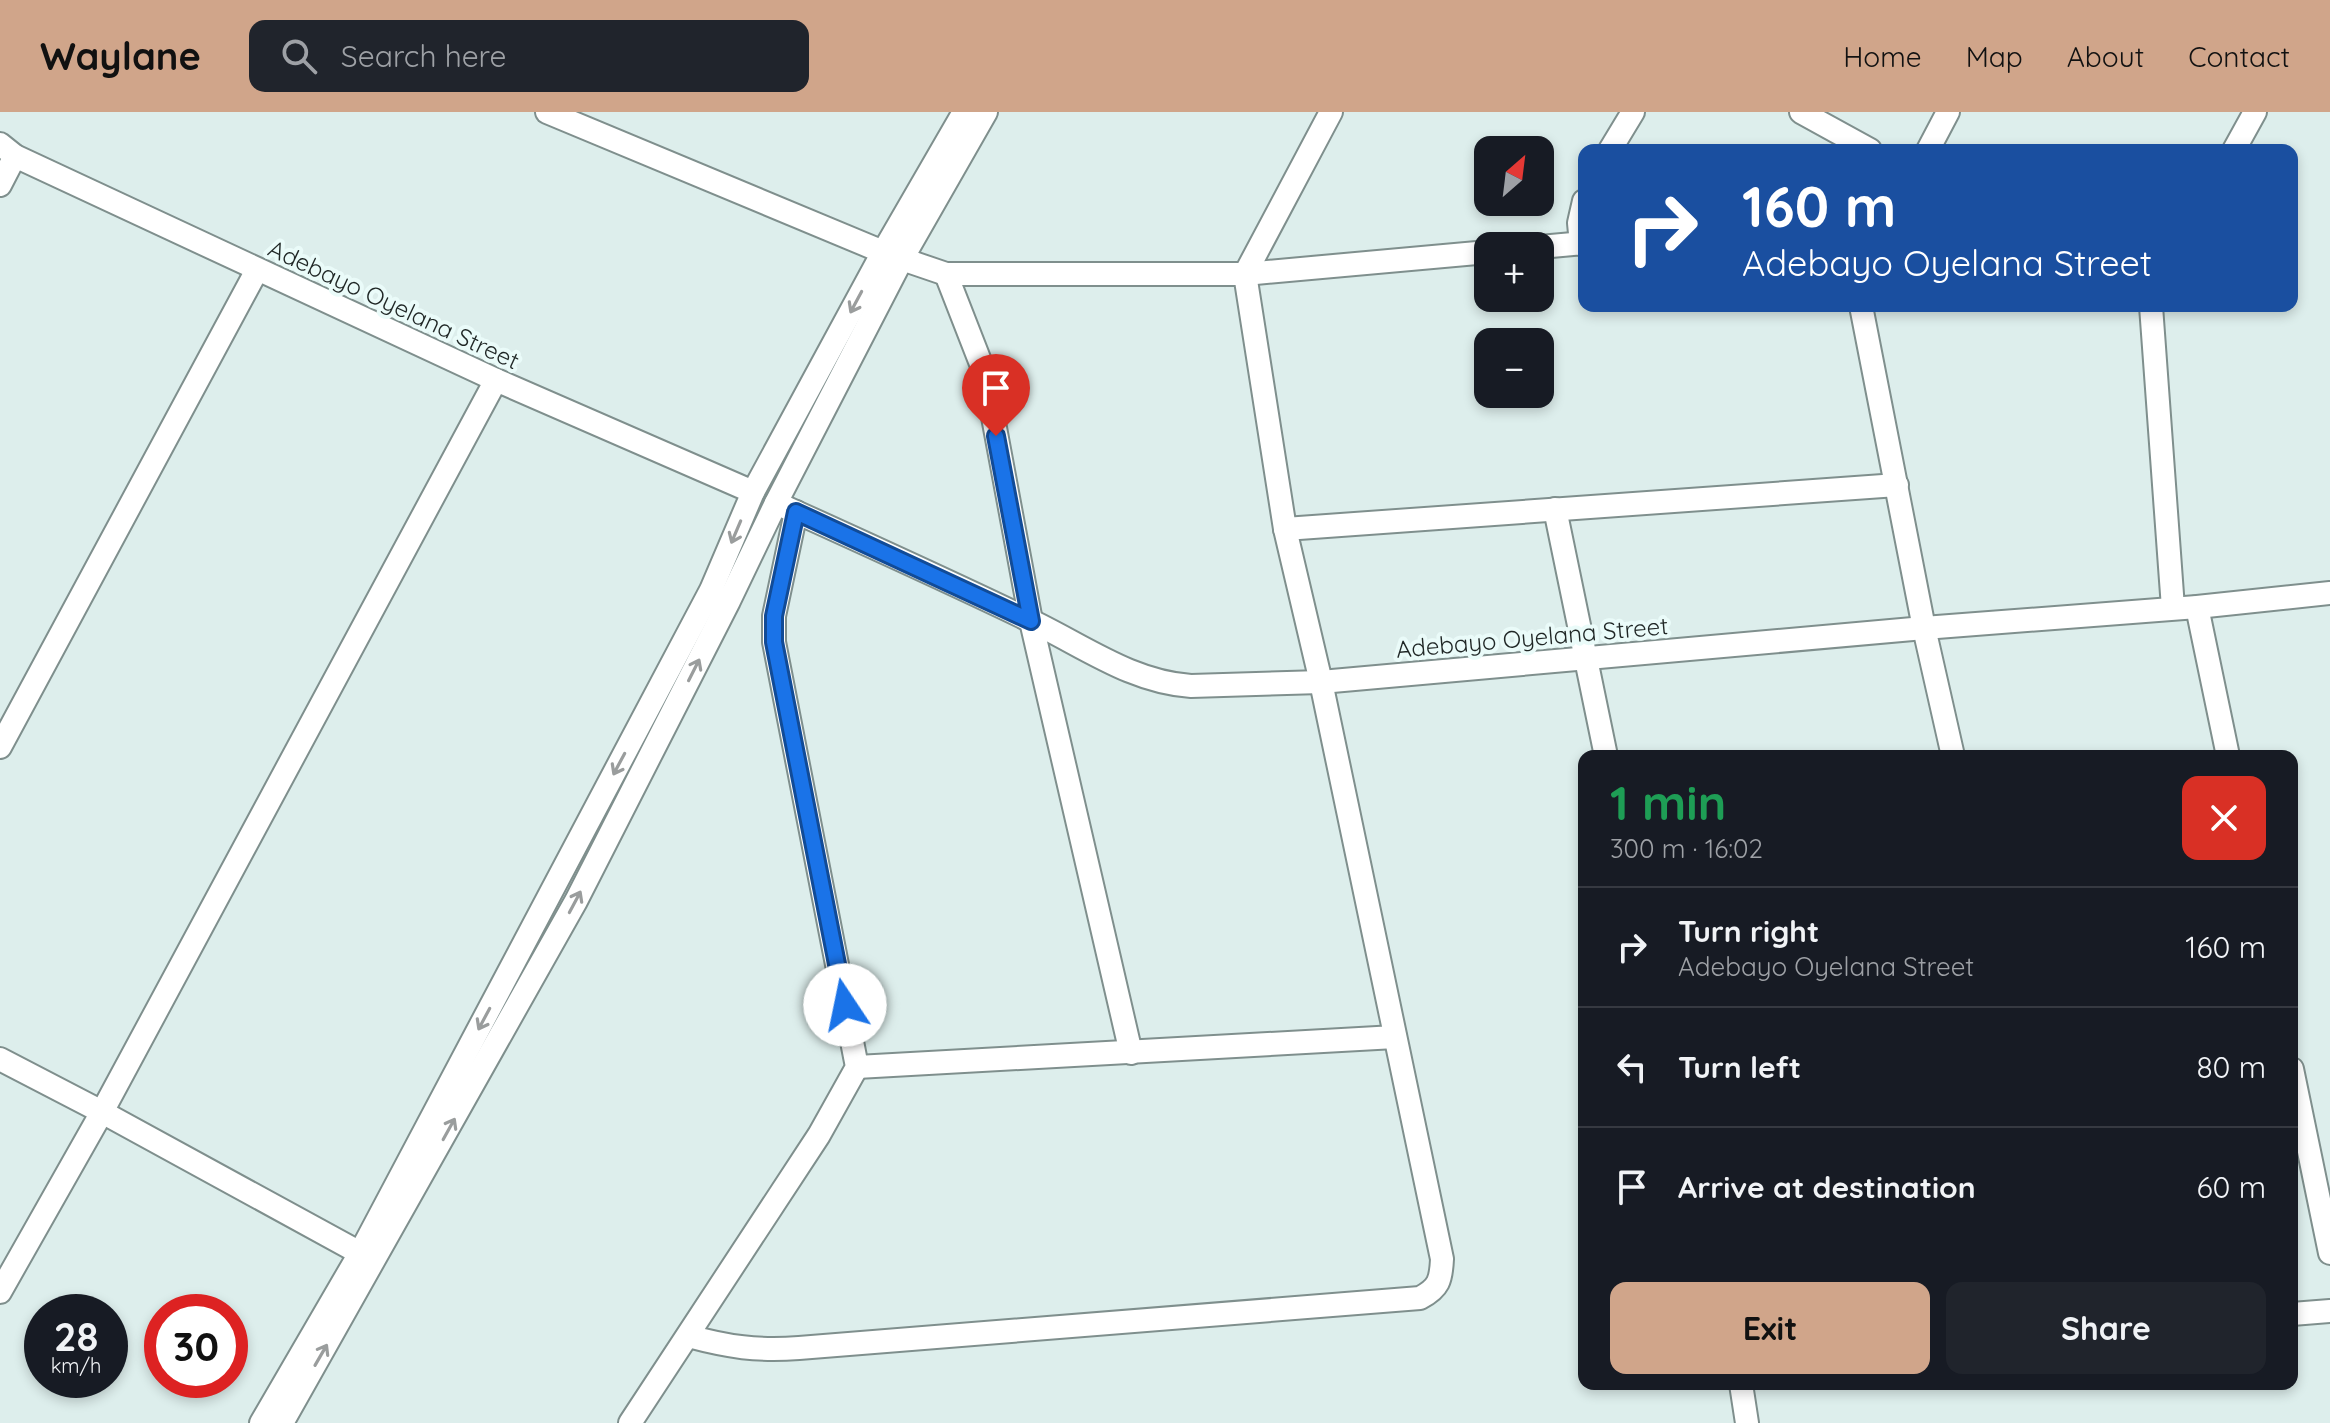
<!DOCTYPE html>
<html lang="en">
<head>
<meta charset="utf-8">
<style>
	:root { --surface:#171b24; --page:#20242c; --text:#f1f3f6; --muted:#9ea1a6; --line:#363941; --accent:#d0a58a }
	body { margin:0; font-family:Quicksand,sans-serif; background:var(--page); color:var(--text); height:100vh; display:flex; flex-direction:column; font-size:30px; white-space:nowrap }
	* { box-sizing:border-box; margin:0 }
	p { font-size:26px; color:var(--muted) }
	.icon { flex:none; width:44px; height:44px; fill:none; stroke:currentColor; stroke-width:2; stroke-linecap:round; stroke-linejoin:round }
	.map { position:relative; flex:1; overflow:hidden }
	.panel { position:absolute; left:1578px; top:638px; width:720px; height:640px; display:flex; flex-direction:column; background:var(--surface); border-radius:16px; box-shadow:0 4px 12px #0003 }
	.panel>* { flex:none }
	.guide { position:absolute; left:1578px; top:32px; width:720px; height:168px; border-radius:16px; box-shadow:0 4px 12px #0003; background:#1a4fa0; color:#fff; overflow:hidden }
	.needle { width:52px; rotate:28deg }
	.buttons { position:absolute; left:1474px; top:24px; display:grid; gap:16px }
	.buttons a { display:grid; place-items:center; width:80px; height:80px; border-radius:16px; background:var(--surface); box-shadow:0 4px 12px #0003; font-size:40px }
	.speed { position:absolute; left:24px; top:1182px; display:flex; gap:16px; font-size:40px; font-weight:700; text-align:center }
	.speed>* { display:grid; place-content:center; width:104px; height:104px; border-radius:50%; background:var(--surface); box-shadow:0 4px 12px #0003; line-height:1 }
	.speed small { font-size:20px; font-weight:400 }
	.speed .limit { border:12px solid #d22; background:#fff; color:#111 }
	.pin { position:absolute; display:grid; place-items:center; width:68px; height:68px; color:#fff; margin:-82px -34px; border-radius:50% 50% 50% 0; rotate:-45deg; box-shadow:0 0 8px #0007 }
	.pin .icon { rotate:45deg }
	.me { position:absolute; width:88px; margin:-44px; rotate:349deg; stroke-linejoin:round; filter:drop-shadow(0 0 6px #0008) }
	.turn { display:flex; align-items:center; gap:28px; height:168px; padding:0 32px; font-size:36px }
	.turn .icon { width:104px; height:104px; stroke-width:2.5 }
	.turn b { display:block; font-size:56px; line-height:68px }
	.round { display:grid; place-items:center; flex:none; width:84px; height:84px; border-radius:16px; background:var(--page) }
	.overview { display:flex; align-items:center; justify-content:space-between; height:136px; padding:0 32px }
	h1 { font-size:48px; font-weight:700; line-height:60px; color:#1e9e55 }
	.button { display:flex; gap:16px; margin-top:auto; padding:16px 32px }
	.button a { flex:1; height:92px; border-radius:16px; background:var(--accent); color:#111; font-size:32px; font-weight:700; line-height:92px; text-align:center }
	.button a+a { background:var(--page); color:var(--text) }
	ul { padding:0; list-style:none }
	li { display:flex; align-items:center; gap:24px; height:120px; padding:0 32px; border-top:2px solid var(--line) }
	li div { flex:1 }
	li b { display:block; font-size:30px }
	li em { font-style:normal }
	header { display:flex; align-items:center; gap:48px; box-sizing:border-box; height:112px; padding:0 40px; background:var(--accent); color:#111 }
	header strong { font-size:38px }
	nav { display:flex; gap:44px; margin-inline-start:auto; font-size:28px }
	.search { width:560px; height:72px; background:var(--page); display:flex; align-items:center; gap:20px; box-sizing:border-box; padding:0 28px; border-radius:16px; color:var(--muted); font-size:30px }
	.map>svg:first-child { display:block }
</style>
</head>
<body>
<header>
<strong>Waylane</strong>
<div class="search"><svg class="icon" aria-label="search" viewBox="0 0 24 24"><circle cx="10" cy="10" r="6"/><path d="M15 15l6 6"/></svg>Search here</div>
<nav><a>Home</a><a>Map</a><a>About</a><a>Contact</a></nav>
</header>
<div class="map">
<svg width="2330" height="1311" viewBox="0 0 2330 1311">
	<rect width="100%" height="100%" fill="#ddeeec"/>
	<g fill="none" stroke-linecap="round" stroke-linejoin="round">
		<defs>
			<g id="minor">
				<polyline points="547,0 883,140"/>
				<polyline points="1801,0 1870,38"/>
				<polyline points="0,32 15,44 496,268 753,380"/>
				<polyline points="1610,38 1633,0"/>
				<polyline points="1928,38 1948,0"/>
				<polyline points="2234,38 2255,0"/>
				<polyline points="0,73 15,44"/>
				<polyline points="1581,132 1579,111 1584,89"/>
				<polyline points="1540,135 1584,131"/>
				<polyline points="902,147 946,162 1245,162 1488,140"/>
				<polyline points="946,162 985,262 1031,509 1131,941"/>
				<polyline points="1861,194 1924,516 1953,644"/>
				<polyline points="2151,194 2173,496"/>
				<path d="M776,391C860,429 944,467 1027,507C1081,532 1130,570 1191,574L1321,570L1924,516L2197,495L2330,481"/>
				<polyline points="1555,397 1606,644"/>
				<polyline points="1285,417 1897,373"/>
				<polyline points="2197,495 2228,644"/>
				<polyline points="0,635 257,158"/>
				<polyline points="0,947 102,1000 360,1141"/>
				<polyline points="857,955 1395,925"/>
				<polyline points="2292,957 2330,1141"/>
				<polyline points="0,1180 102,1000 496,268"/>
				<polyline points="2292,1202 2330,1199"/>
				<path d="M688,1224C729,1235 756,1239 799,1236L1420,1186C1439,1176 1441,1168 1442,1147L1321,570L1285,417L1245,162L1331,0"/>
				<polyline points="1741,1272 1747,1311"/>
				<polyline points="261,1311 360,1141 711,478 753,380 883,140 964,0"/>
				<polyline points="282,1311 576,789 729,489 776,391 902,147 986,0"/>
				<polyline points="630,1311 819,1023 857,955 774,530 774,504 796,400"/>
			</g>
		</defs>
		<use href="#minor" stroke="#7f8f8d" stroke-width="26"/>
		<use href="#minor" stroke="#fff" stroke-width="22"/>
	</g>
	<defs><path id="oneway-shaft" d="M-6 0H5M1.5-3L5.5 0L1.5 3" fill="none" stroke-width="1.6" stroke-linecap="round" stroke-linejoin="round" transform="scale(2)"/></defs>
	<g stroke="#9a9d9d">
		<use href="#oneway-shaft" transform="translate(856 190) rotate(118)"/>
		<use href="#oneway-shaft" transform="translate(736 420) rotate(113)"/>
		<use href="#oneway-shaft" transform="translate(694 558) rotate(-63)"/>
		<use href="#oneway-shaft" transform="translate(619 652) rotate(118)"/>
		<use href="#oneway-shaft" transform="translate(575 790) rotate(-62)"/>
		<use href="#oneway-shaft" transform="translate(484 907) rotate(118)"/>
		<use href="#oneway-shaft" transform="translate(449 1017) rotate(-61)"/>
		<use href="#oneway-shaft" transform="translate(321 1243) rotate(-60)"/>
	</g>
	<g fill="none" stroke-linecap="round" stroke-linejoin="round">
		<defs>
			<polyline id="route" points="845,893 774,530 774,504 796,400 1031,509 996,324"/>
		</defs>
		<use href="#route" stroke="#114b97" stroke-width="20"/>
		<use href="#route" stroke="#1a73e8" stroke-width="14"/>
	</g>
	<g text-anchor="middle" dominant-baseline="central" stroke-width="8" stroke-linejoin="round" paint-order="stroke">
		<g font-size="24" fill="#1f2625" stroke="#eafbf9">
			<text transform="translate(394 192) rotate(25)">Adebayo Oyelana Street</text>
			<text transform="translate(1532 525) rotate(-5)">Adebayo Oyelana Street</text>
		</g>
	</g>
</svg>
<div class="buttons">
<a><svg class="needle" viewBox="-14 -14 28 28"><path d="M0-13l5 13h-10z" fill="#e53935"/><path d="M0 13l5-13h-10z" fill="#9ea1a6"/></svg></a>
<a>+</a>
<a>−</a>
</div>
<div class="speed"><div>28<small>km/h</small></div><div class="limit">30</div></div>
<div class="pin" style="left:996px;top:324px;background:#d93025"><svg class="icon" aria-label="arrive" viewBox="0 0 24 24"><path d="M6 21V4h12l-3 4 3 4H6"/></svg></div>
<svg class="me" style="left:845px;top:893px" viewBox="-20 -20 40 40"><circle r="19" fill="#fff"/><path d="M0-13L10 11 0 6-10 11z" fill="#1a73e8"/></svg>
<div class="guide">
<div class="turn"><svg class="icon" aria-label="right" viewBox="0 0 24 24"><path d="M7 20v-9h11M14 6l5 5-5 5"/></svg><div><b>160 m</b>Adebayo Oyelana Street</div></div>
</div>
<section class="panel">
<div class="overview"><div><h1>1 min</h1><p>300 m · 16:02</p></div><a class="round" style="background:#d93025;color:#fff"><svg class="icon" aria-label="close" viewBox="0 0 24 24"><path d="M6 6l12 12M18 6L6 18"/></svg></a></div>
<ul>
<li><svg class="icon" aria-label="right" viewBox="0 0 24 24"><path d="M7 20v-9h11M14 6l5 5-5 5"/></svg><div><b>Turn right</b><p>Adebayo Oyelana Street</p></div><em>160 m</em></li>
<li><svg class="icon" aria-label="left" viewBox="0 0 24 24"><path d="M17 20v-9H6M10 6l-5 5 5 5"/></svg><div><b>Turn left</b></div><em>80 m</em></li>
<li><svg class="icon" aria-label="arrive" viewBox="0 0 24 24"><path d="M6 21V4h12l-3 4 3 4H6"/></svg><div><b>Arrive at destination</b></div><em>60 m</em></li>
</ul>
<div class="button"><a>Exit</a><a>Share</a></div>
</section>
</div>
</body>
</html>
